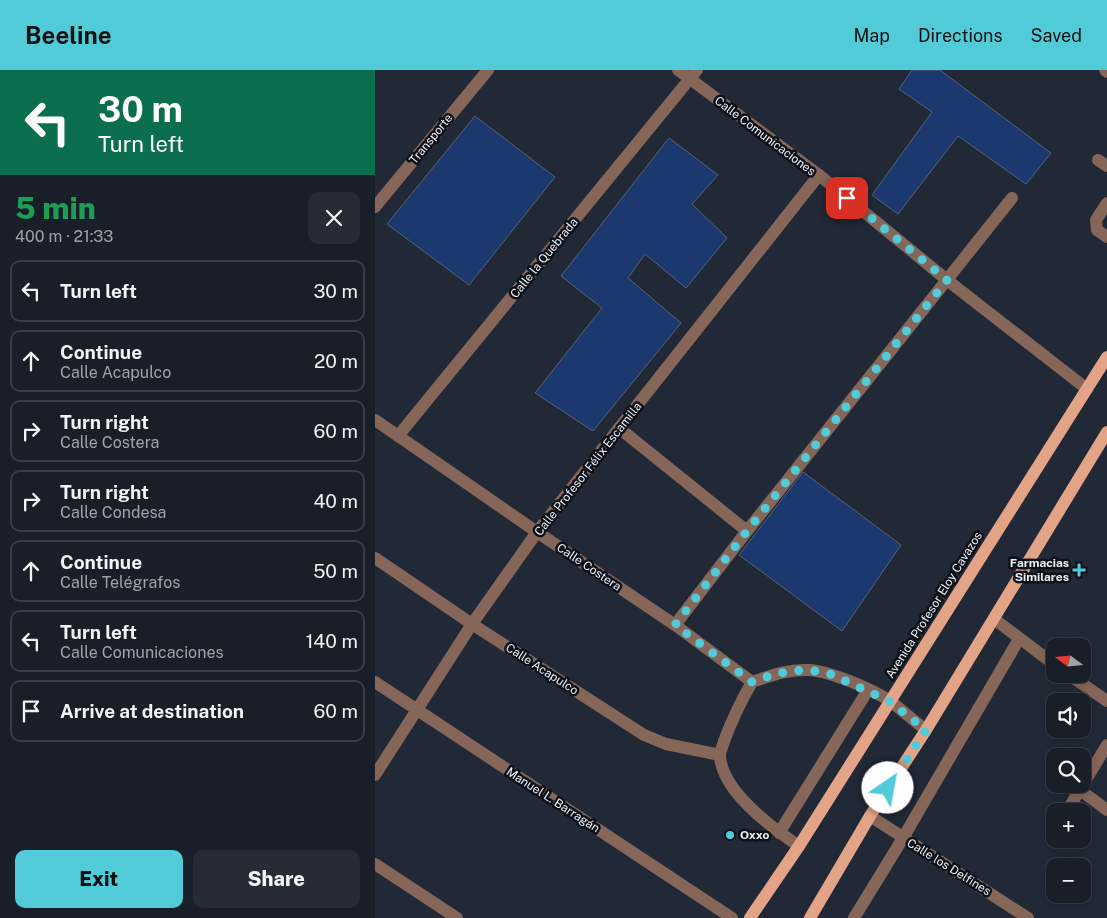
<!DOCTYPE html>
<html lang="en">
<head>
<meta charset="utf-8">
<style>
	:root { --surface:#191f29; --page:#262c35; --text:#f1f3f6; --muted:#9fa2a8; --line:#373d46; --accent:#52cbd8 }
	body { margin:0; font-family:"Public Sans",sans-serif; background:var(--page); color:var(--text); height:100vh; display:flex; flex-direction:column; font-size:19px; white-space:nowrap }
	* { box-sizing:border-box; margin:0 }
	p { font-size:16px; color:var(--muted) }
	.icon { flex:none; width:28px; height:28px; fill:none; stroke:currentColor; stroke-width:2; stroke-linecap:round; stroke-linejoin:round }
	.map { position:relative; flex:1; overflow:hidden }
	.details { display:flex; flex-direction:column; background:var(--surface); width:375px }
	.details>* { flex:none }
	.hud { background:#0b6e4f; color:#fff; overflow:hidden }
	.needle { width:32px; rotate:286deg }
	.buttons { position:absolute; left:671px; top:568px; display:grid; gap:10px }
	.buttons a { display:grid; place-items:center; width:45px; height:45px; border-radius:10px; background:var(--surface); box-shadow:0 2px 8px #0003,0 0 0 1px var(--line); font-size:25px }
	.pin { position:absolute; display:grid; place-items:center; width:42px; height:42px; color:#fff; margin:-21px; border-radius:10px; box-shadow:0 2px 8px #0006 }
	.me { position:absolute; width:55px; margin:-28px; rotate:33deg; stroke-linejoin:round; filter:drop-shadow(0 0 4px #0008) }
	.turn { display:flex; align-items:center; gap:18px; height:105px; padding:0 15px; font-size:22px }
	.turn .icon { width:65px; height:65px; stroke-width:2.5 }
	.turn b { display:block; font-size:35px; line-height:42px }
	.round { display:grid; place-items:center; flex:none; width:52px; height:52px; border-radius:10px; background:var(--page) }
	.summary { display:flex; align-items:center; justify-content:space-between; height:85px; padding:0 15px }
	h1 { font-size:30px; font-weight:800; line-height:38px; color:#1e9e55 }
	.primary-button { display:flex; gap:10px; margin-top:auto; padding:10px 15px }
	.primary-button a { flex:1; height:58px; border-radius:10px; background:var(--accent); color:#111; font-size:20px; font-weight:800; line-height:58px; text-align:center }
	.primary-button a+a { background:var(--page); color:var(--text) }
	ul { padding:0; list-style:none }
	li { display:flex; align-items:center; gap:15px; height:62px; margin:0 10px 8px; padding:0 5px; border:2px solid var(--line); border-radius:10px }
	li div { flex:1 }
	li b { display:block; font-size:19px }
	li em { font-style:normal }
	header { display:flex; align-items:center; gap:30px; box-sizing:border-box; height:70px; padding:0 25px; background:var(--accent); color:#111 }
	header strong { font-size:24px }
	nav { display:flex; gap:28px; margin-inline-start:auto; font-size:18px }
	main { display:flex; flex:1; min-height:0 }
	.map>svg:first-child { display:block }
</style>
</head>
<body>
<header>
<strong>Beeline</strong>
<nav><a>Map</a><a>Directions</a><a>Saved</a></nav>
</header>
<main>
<section class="details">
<div class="hud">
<div class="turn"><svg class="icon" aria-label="left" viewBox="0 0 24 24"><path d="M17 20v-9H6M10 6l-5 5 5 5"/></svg><div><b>30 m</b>Turn left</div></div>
</div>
<div class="summary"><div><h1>5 min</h1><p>400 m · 21:33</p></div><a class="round"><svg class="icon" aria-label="close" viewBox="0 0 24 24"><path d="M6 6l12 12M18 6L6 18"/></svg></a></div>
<ul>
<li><svg class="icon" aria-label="left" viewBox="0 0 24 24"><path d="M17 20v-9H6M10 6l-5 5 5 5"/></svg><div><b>Turn left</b></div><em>30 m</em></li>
<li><svg class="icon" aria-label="ahead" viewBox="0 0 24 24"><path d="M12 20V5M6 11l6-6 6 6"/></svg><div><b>Continue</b><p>Calle Acapulco</p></div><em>20 m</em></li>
<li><svg class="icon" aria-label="right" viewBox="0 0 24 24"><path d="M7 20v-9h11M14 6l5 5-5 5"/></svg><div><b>Turn right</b><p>Calle Costera</p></div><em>60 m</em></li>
<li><svg class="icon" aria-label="right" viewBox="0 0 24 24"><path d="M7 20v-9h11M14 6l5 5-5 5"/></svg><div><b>Turn right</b><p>Calle Condesa</p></div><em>40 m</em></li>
<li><svg class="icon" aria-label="ahead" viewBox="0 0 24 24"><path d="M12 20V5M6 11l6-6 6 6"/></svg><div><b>Continue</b><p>Calle Telégrafos</p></div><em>50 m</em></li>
<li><svg class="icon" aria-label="left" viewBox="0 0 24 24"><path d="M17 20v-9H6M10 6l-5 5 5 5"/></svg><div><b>Turn left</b><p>Calle Comunicaciones</p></div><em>140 m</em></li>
<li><svg class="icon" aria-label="arrive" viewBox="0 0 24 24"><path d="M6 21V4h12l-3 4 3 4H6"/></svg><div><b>Arrive at destination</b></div><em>60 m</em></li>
</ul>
<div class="primary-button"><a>Exit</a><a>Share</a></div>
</section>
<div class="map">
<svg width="732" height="848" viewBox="0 0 732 848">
	<rect width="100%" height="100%" fill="#212937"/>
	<g fill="#1b396f" stroke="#586171">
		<polygon points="537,0 565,0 676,83 651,114 583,66 523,144 497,125 557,42 524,19"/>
		<polygon points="100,46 180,107 94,215 12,154"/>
		<polygon points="294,68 343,105 317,134 352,168 311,218 270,184 253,208 306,253 218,361 160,323 227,238 186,206"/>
		<polygon points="428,402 526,475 467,561 364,485"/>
	</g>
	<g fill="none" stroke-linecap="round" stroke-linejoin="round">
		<g stroke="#856659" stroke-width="12">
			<polyline points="303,0 444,105 572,210 712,319"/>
			<polyline points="730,0 732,2"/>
			<polyline points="723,90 732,96"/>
			<polyline points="732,133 721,150 722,160 732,167"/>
			<polyline points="0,137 113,0"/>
			<polyline points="0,350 162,462 300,555 377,612"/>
			<polyline points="244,358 372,461"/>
			<polyline points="23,366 322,0"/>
			<polyline points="0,488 97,554 269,665 291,674 345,685"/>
			<polyline points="619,549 680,595"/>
			<polyline points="300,555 372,461 637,128"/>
			<polyline points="693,604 732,631"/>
			<polyline points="0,612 357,848"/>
			<polyline points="0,705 97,554 162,462 444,105"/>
			<polyline points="705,720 732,740"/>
			<polyline points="692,741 732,675"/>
			<polyline points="495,746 653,848"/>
			<polyline points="404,763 493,620"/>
			<path d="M424,776C397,758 347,721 345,686C345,681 348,676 349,671C357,650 366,631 377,612C395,606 413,599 433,600C455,601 497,619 515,631C527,640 539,651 551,660"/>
			<polyline points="0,794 82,848"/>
			<polyline points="479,848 528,768 644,569"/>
		</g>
		<g stroke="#e3a387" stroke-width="12">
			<polyline points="375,848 424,776 732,287"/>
			<polyline points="435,848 495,746 551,660 732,362"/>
		</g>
	</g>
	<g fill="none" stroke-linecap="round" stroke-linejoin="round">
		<polyline stroke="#52cbd8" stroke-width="9" stroke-dasharray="0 16.2" points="472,128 572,210 372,461 300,555 377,612 400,604 417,601 434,600 455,604 514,631 551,660 513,718"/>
	</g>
	<g fill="#52cbd8" stroke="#0e1118" stroke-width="2">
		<path d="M701.5 492.5h5v5h5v5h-5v5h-5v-5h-5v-5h5z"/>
		<circle cx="355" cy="765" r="5"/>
	</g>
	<g text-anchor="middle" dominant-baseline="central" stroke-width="5" stroke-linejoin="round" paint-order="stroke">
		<g font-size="12" fill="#eaeff9" stroke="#0e1118">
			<text transform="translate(390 66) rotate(37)">Calle Comunicaciones</text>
			<text transform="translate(56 69) rotate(-51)">Transporte</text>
			<text transform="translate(169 188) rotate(-51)">Calle la Quebrada</text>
			<text transform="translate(213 399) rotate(-52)">Calle Profesor Félix Escamilla</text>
			<text transform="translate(214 497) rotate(34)">Calle Costera</text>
			<text transform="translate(559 535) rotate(-58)">Avenida Profesor Eloy Cavazos</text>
			<text transform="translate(167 599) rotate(33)">Calle Acapulco</text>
			<text transform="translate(178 730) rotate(33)">Manuel L. Barragán</text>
			<text transform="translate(574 797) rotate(32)">Calle los Delfines</text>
		</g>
		<g font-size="12" font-weight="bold" fill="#eaeff9" stroke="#0e1118" text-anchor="end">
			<text x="694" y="493">Farmacias<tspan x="694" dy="14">Similares</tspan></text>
			<text x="365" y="765" text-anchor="start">Oxxo</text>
		</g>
	</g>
</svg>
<div class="buttons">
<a><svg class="needle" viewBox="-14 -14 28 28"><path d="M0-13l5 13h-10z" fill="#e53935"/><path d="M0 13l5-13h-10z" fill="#9fa2a8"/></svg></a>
<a><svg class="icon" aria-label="sound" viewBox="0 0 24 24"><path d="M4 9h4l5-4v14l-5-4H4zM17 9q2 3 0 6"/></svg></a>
<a><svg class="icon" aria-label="search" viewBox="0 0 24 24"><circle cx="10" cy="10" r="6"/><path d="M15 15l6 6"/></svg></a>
<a>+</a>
<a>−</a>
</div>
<div class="pin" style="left:472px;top:128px;background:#d93025"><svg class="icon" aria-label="arrive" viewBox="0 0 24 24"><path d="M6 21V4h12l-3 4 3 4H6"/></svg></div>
<svg class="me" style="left:513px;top:718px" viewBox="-20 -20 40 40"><circle r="19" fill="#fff"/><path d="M0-13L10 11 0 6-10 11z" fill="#52cbd8"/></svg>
</div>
</main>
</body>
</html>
